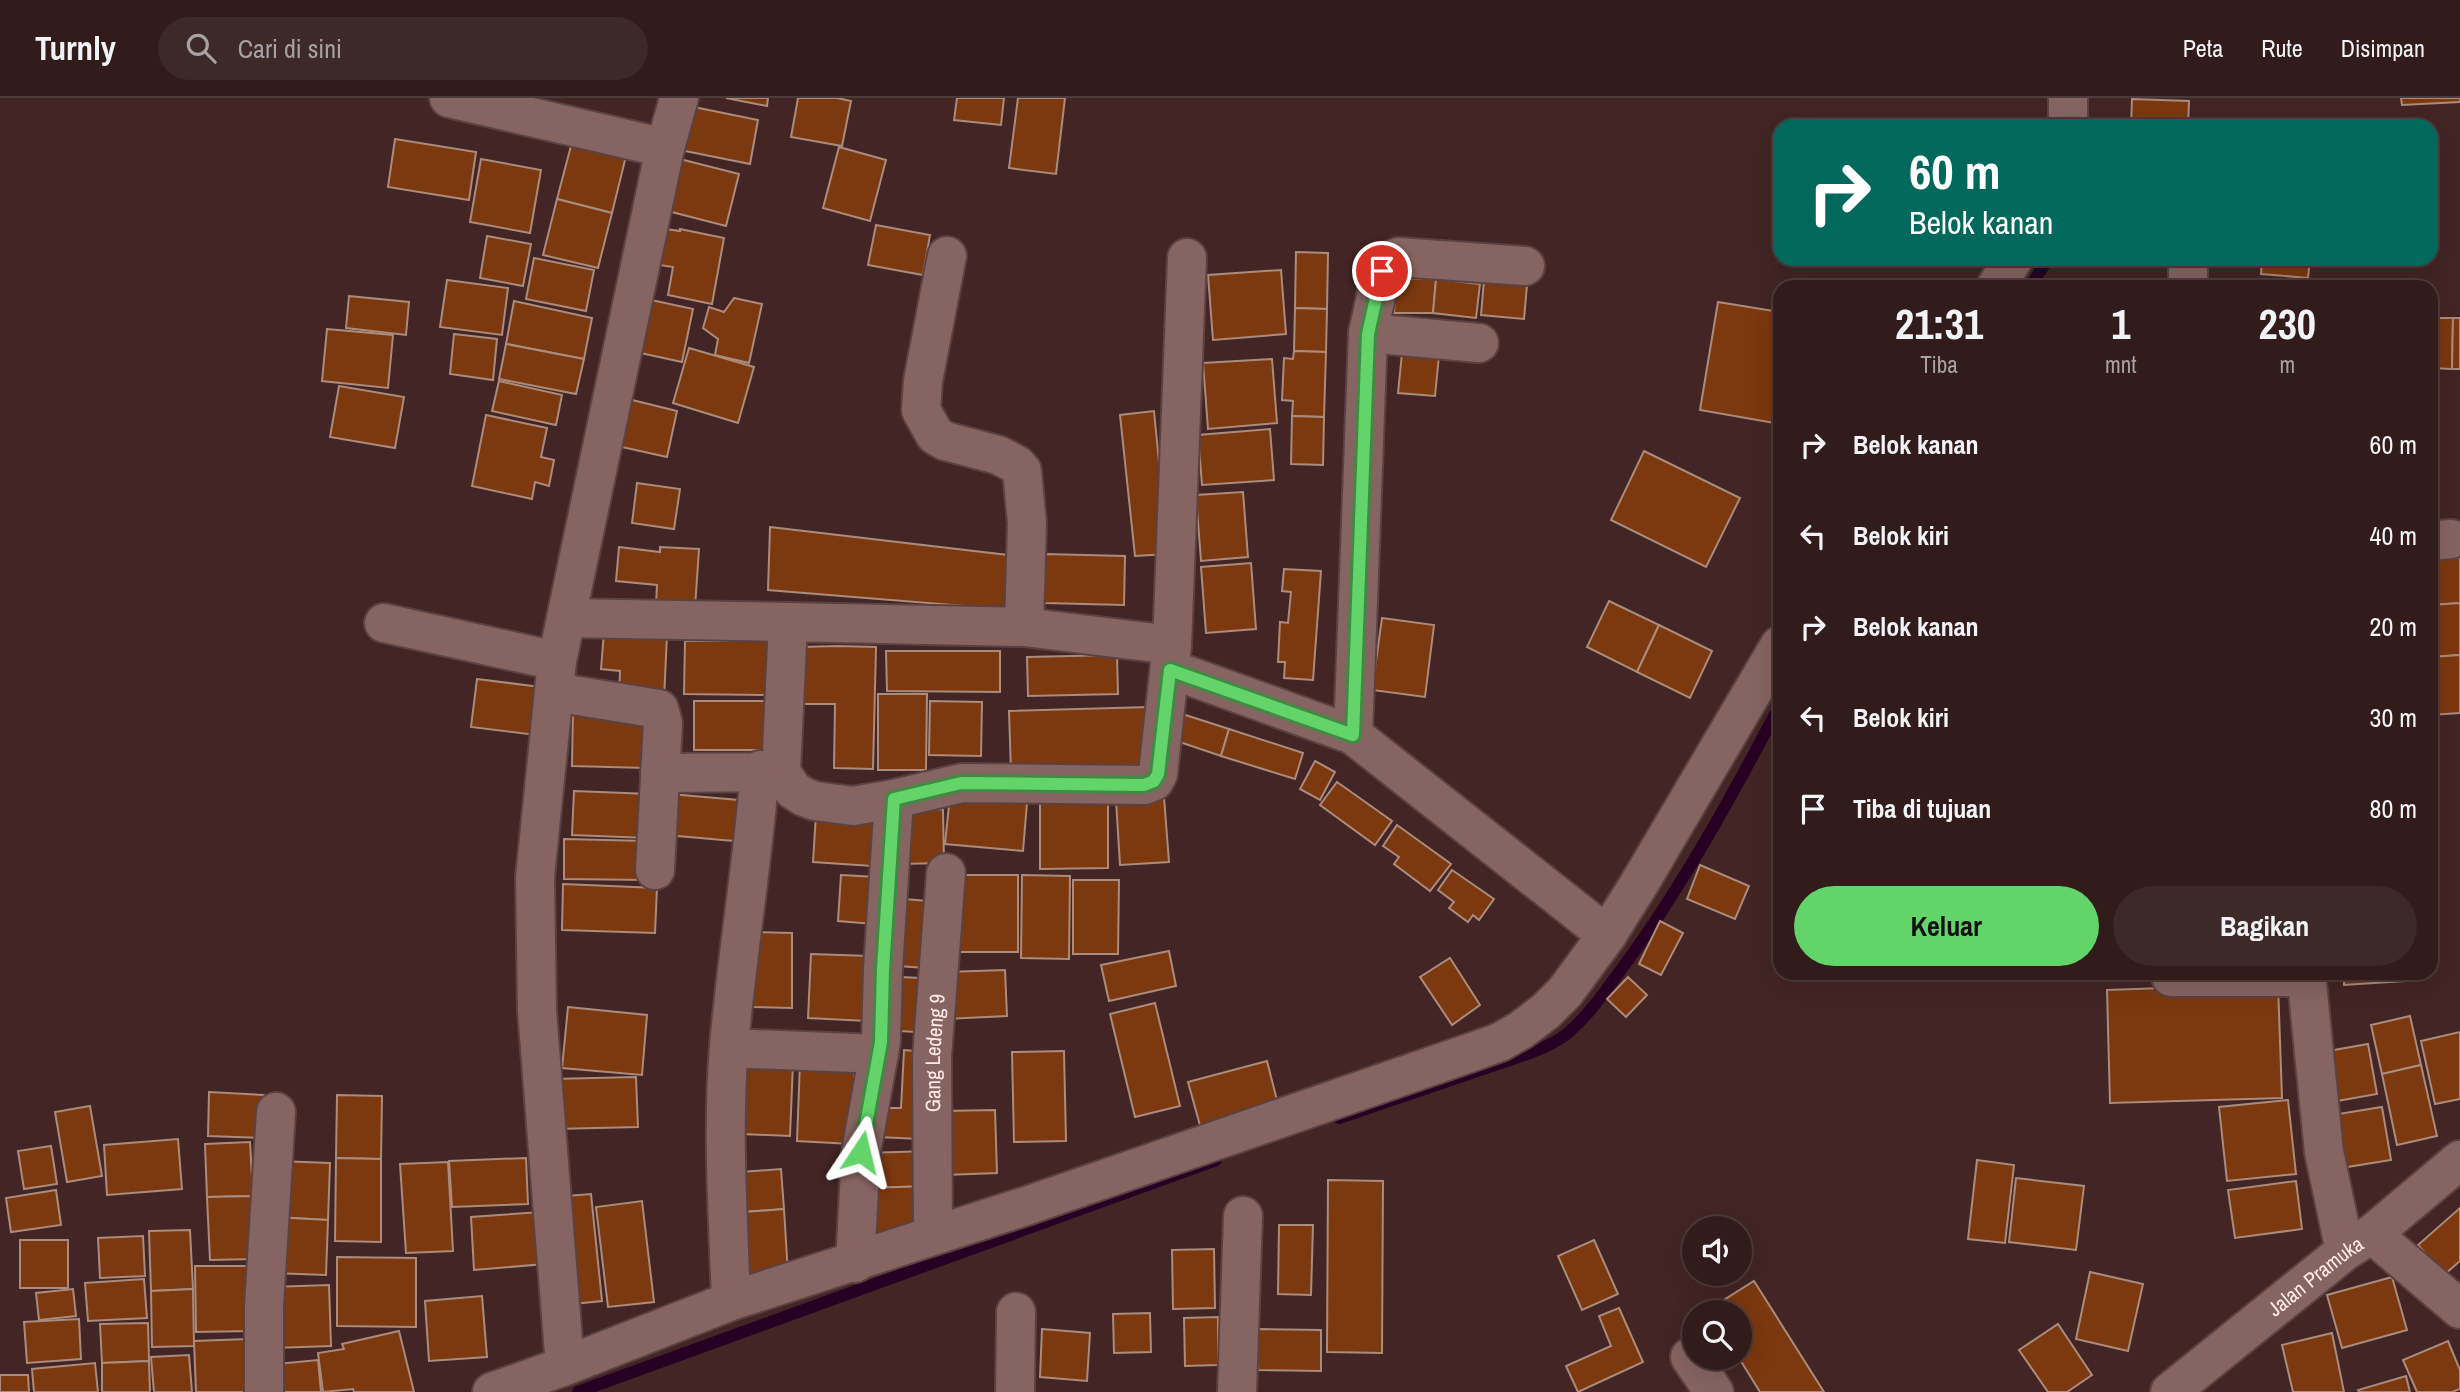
<!DOCTYPE html>
<html lang="id">
<head>
<meta charset="utf-8">
<style>
	:root { --surface:#321c1b; --page:#3d2928; --text:#f1f3f6; --muted:#a8a1a3; --line:#4d3a3a; --accent:#62d469 }
	body { margin:0; font-family:"Archivo Narrow",sans-serif; background:var(--page); color:var(--text); height:100vh; display:flex; flex-direction:column; font-size:26px; white-space:nowrap }
	* { box-sizing:border-box; margin:0 }
	p { font-size:23px; color:var(--muted) }
	.icon { flex:none; width:38px; height:38px; fill:none; stroke:currentColor; stroke-width:2; stroke-linecap:round; stroke-linejoin:round }
	.map { position:relative; flex:1; overflow:hidden }
	.details { position:absolute; left:1773px; top:182px; width:665px; height:700px; display:flex; flex-direction:column; background:var(--surface); border-radius:21px; box-shadow:0 7px 28px #0002,0 0 0 2px var(--line) }
	.details>* { flex:none }
	.banner { position:absolute; left:1773px; top:21px; width:665px; height:147px; border-radius:21px; box-shadow:0 7px 28px #0002,0 0 0 2px var(--line); background:#00695c; color:#fff; overflow:hidden }
	.fabs { position:absolute; left:1682px; top:1118px; display:grid; gap:14px }
	.fabs a { display:grid; place-items:center; width:70px; height:70px; border-radius:50%; background:var(--surface); box-shadow:0 7px 28px #0002,0 0 0 2px var(--line); font-size:35px }
	.pin { position:absolute; display:grid; place-items:center; width:60px; height:60px; color:#fff; margin:-30px; border:4px solid #fff; border-radius:50%; box-shadow:0 2px 7px #0007 }
	.me { position:absolute; width:77px; margin:-38px; rotate:10deg; stroke-linejoin:round; filter:drop-shadow(0 0 5px #0008) }
	.turn { display:flex; align-items:center; gap:24px; height:147px; padding:0 21px; font-size:32px }
	.turn .icon { width:91px; height:91px; stroke-width:2.5 }
	.turn b { display:block; font-size:49px; line-height:60px }
	.eta { display:flex; justify-content:space-evenly; align-items:center; height:119px; text-align:center }
	.eta b { font-size:42px; font-weight:700; line-height:49px }
	.action { display:flex; gap:14px; margin-top:auto; padding:14px 21px }
	.action a { flex:1; height:80px; border-radius:42px; background:var(--accent); color:#111; font-size:28px; font-weight:700; line-height:80px; text-align:center }
	.action a+a { background:var(--page); color:var(--text) }
	ul { padding:0; list-style:none }
	li { display:flex; align-items:center; gap:21px; height:91px; padding:0 21px }
	li div { flex:1 }
	li b { display:block; font-size:26px }
	li em { font-style:normal }
	header { display:flex; align-items:center; gap:42px; box-sizing:border-box; height:98px; padding:0 35px; background:var(--surface); border-bottom:2px solid var(--line) }
	header strong { font-size:33px }
	nav { display:flex; gap:38px; margin-inline-start:auto; font-size:24px }
	.search { width:490px; height:63px; background:var(--page); display:flex; align-items:center; gap:18px; box-sizing:border-box; padding:0 24px; border-radius:38px; color:var(--muted); font-size:26px }
	.map>svg:first-child { display:block }
</style>
</head>
<body>
<header>
<strong>Turnly</strong>
<div class="search"><svg class="icon" aria-label="search" viewBox="0 0 24 24"><circle cx="10" cy="10" r="6"/><path d="M15 15l6 6"/></svg>Cari di sini</div>
<nav><a>Peta</a><a>Rute</a><a>Disimpan</a></nav>
</header>
<div class="map">
<svg width="2460" height="1294" viewBox="0 0 2460 1294">
	<rect width="100%" height="100%" fill="#422524"/>
	<g fill="none" stroke-linecap="round" stroke-linejoin="round">
		<g stroke="#280024" stroke-width="12">
			<polyline points="2030,189 2048,161"/>
			<path d="M1339,1020L1530,955C1544,950 1556,945 1568,935C1591,915 1608,889 1626,865C1685,784 1733,696 1780,607"/>
			<polyline points="578,1294 1216,1062"/>
		</g>
	</g>
	<g fill="#7c380f" stroke="#ab8b7c" stroke-width="2">
		<polygon points="726,0 768,0 767,8"/>
		<polygon points="798,0 837,0 851,3 842,48 791,39"/>
		<polygon points="957,0 1004,0 1001,27 954,22"/>
		<polygon points="1018,0 1065,0 1056,76 1009,70"/>
		<polygon points="2401,0 2460,0 2460,4 2402,7"/>
		<polygon points="2132,1 2189,3 2188,28 2131,28"/>
		<polygon points="684,7 758,22 750,66 675,51"/>
		<polygon points="395,41 476,54 469,102 388,89"/>
		<polygon points="572,44 626,58 612,115 557,101"/>
		<polygon points="839,49 886,62 870,123 823,110"/>
		<polygon points="672,59 739,76 726,128 660,111"/>
		<polygon points="481,61 541,72 530,135 470,124"/>
		<polygon points="557,101 612,115 598,170 543,157"/>
		<polygon points="876,127 930,137 923,177 868,167"/>
		<polygon points="652,129 680,133 680,131 724,140 712,206 668,197 673,169 647,165"/>
		<polygon points="487,138 531,146 523,188 480,180"/>
		<polygon points="1296,154 1328,155 1327,211 1295,210"/>
		<polygon points="534,160 594,172 586,213 526,201"/>
		<polygon points="2262,161 2310,161 2308,180 2261,176"/>
		<polygon points="1281,172 1286,236 1213,242 1208,177"/>
		<polygon points="1397,180 1436,181 1433,215 1394,215"/>
		<polygon points="1436,181 1480,186 1476,220 1433,215"/>
		<polygon points="447,182 508,190 502,237 440,229"/>
		<polygon points="1484,182 1527,187 1524,221 1481,217"/>
		<polygon points="349,198 409,204 406,237 346,230"/>
		<polygon points="642,200 693,211 682,264 631,253"/>
		<polygon points="734,200 762,206 749,265 715,257 718,241 703,230 709,209 724,214"/>
		<polygon points="514,203 592,220 584,261 506,246"/>
		<polygon points="1718,204 1780,214 1780,326 1700,312"/>
		<polygon points="1295,210 1327,211 1326,254 1294,253"/>
		<polygon points="2431,220 2453,220 2452,271 2431,270"/>
		<polygon points="2453,220 2460,220 2460,271 2452,271"/>
		<polygon points="327,231 393,237 388,290 322,283"/>
		<polygon points="454,236 497,241 493,282 450,276"/>
		<polygon points="506,246 584,261 576,296 499,281"/>
		<polygon points="689,250 754,269 738,325 673,305"/>
		<polygon points="1294,253 1326,254 1324,319 1292,318 1293,303 1282,302 1284,260 1293,261"/>
		<polygon points="1402,255 1439,258 1435,298 1398,295"/>
		<polygon points="1272,261 1277,325 1208,331 1203,265"/>
		<polygon points="499,283 562,297 556,327 492,313"/>
		<polygon points="339,288 404,299 395,350 330,339"/>
		<polygon points="624,300 677,313 667,359 613,347"/>
		<polygon points="1154,313 1168,456 1135,458 1120,317"/>
		<polygon points="486,317 547,330 541,359 554,362 549,388 535,384 532,401 472,388"/>
		<polygon points="1292,318 1324,319 1323,367 1291,366"/>
		<polygon points="1270,331 1274,382 1202,387 1198,337"/>
		<polygon points="1644,353 1740,400 1706,469 1611,422"/>
		<polygon points="637,385 680,391 674,431 632,425"/>
		<polygon points="1243,394 1248,459 1201,463 1196,397"/>
		<polygon points="770,429 1016,458 1014,512 768,492"/>
		<polygon points="2460,448 2460,505 2431,507 2431,450"/>
		<polygon points="619,449 660,454 660,449 699,451 695,510 656,506 657,487 616,483"/>
		<polygon points="1045,456 1125,458 1124,507 1044,505"/>
		<polygon points="1251,465 1256,531 1206,535 1201,469"/>
		<polygon points="1284,471 1321,473 1313,582 1284,580 1285,564 1278,564 1280,524 1288,525 1291,494 1282,493"/>
		<polygon points="1609,503 1659,527 1637,574 1587,549"/>
		<polygon points="2460,505 2460,557 2431,559 2431,507"/>
		<polygon points="1382,520 1434,527 1425,599 1372,592"/>
		<polygon points="1659,527 1712,553 1690,600 1637,574"/>
		<polygon points="604,534 667,537 664,601 619,599 620,573 601,571"/>
		<polygon points="685,543 775,543 775,597 684,596"/>
		<polygon points="837,548 876,549 873,671 834,670 835,606 801,606 801,549"/>
		<polygon points="886,553 1000,553 1000,594 887,593"/>
		<polygon points="1117,557 1118,596 1028,598 1027,559"/>
		<polygon points="2460,557 2460,615 2431,617 2431,559"/>
		<polygon points="477,581 541,589 536,637 471,629"/>
		<polygon points="878,596 927,596 926,672 878,672"/>
		<rect x="694" y="603" width="71" height="49"/>
		<polygon points="930,603 982,604 981,658 929,657"/>
		<polygon points="1149,609 1151,669 1011,674 1009,613"/>
		<polygon points="573,612 646,613 646,670 572,668"/>
		<polygon points="1176,614 1229,631 1221,658 1168,640"/>
		<polygon points="1229,631 1303,655 1295,681 1221,658"/>
		<polygon points="1315,663 1335,674 1320,702 1300,691"/>
		<polygon points="1337,684 1392,723 1375,747 1320,707"/>
		<polygon points="574,693 650,696 648,740 572,737"/>
		<polygon points="670,696 750,703 745,744 666,737"/>
		<polygon points="950,697 1027,705 1023,753 945,746"/>
		<polygon points="1164,699 1169,764 1120,767 1116,702"/>
		<polygon points="1040,702 1108,702 1108,770 1040,771"/>
		<polygon points="943,711 944,765 899,766 897,712"/>
		<polygon points="816,716 874,720 872,768 813,764"/>
		<polygon points="1397,727 1451,766 1430,793 1394,766 1399,759 1383,748"/>
		<polygon points="564,741 647,743 647,782 564,781"/>
		<polygon points="1700,767 1749,788 1735,821 1687,801"/>
		<polygon points="1452,772 1494,801 1479,822 1473,817 1468,824 1449,810 1454,804 1438,792"/>
		<polygon points="841,777 877,779 874,826 838,823"/>
		<rect x="952" y="777" width="66" height="77"/>
		<polygon points="1022,777 1070,778 1069,861 1021,860"/>
		<polygon points="1073,782 1119,782 1118,856 1073,856"/>
		<polygon points="563,786 657,790 655,835 562,832"/>
		<polygon points="890,800 942,804 938,871 885,867"/>
		<polygon points="1660,823 1683,835 1661,877 1639,866"/>
		<polygon points="749,834 792,835 792,910 749,909"/>
		<polygon points="1169,853 1176,888 1109,903 1101,867"/>
		<polygon points="811,856 870,858 867,923 808,920"/>
		<polygon points="1450,860 1480,907 1452,927 1420,879"/>
		<polygon points="1005,872 1007,918 946,921 945,874"/>
		<polygon points="2344,875 2405,875 2405,883 2344,887"/>
		<polygon points="884,878 937,881 933,935 882,932"/>
		<polygon points="1628,879 1647,897 1626,919 1607,901"/>
		<polygon points="2278,886 2282,1000 2110,1005 2107,892"/>
		<polygon points="1155,905 1180,1008 1135,1019 1110,916"/>
		<polygon points="568,909 647,917 642,977 562,970"/>
		<polygon points="2410,918 2421,967 2382,976 2371,927"/>
		<polygon points="2460,934 2460,1001 2435,1006 2421,943"/>
		<polygon points="2368,946 2377,996 2337,1003 2328,953"/>
		<polygon points="904,952 925,954 921,1041 877,1039 878,1010 901,1010"/>
		<polygon points="1064,953 1066,1043 1014,1044 1012,954"/>
		<polygon points="744,963 793,965 790,1038 741,1036"/>
		<polygon points="1267,963 1279,1010 1201,1031 1188,984"/>
		<polygon points="800,964 855,967 851,1046 797,1043"/>
		<polygon points="2421,967 2437,1038 2397,1047 2382,976"/>
		<polygon points="636,979 638,1029 554,1031 552,981"/>
		<polygon points="209,994 264,997 263,1040 208,1038"/>
		<polygon points="337,997 382,998 381,1061 336,1060"/>
		<polygon points="2288,1002 2296,1076 2227,1083 2219,1009"/>
		<polygon points="90,1008 102,1078 67,1084 55,1014"/>
		<polygon points="2382,1009 2391,1062 2341,1070 2332,1017"/>
		<polygon points="995,1012 997,1075 945,1077 943,1013"/>
		<polygon points="178,1041 182,1091 107,1097 104,1047"/>
		<polygon points="250,1044 253,1098 207,1099 205,1046"/>
		<polygon points="51,1048 57,1086 24,1091 18,1053"/>
		<polygon points="931,1053 932,1088 865,1090 864,1055"/>
		<polygon points="336,1060 381,1061 381,1144 335,1143"/>
		<polygon points="526,1060 528,1106 452,1109 449,1063"/>
		<polygon points="1977,1062 2014,1067 2005,1145 1968,1141"/>
		<polygon points="277,1063 330,1065 328,1122 274,1119"/>
		<polygon points="448,1064 453,1153 406,1155 400,1066"/>
		<polygon points="781,1071 784,1111 730,1115 727,1075"/>
		<polygon points="2016,1080 2084,1088 2076,1152 2009,1144"/>
		<polygon points="1328,1082 1383,1083 1382,1255 1327,1254"/>
		<polygon points="2296,1083 2302,1131 2235,1140 2228,1092"/>
		<polygon points="932,1088 933,1135 866,1136 865,1090"/>
		<polygon points="56,1092 61,1127 11,1134 6,1100"/>
		<polygon points="591,1096 602,1203 564,1207 553,1099"/>
		<polygon points="253,1098 255,1161 210,1162 207,1099"/>
		<polygon points="642,1103 654,1204 608,1209 596,1109"/>
		<polygon points="2460,1110 2460,1163 2444,1177 2418,1147"/>
		<polygon points="784,1111 788,1176 734,1179 730,1115"/>
		<polygon points="541,1114 545,1166 474,1172 471,1119"/>
		<polygon points="274,1119 328,1122 326,1177 272,1175"/>
		<polygon points="1279,1127 1313,1127 1311,1197 1278,1196"/>
		<polygon points="190,1132 193,1191 151,1193 149,1133"/>
		<polygon points="143,1138 145,1178 100,1180 98,1140"/>
		<rect x="20" y="1142" width="48" height="48"/>
		<polygon points="1594,1142 1618,1196 1582,1212 1558,1158"/>
		<polygon points="1214,1151 1215,1210 1173,1211 1172,1152"/>
		<polygon points="337,1159 416,1160 416,1229 337,1228"/>
		<polygon points="195,1168 250,1168 250,1233 196,1234"/>
		<polygon points="2090,1174 2143,1186 2128,1253 2076,1241"/>
		<polygon points="2392,1179 2407,1232 2342,1250 2327,1197"/>
		<polygon points="144,1181 147,1220 88,1223 85,1185"/>
		<polygon points="1754,1183 1824,1294 1760,1294 1739,1260 1740,1214 1710,1214 1708,1212"/>
		<polygon points="329,1187 331,1248 273,1250 271,1189"/>
		<polygon points="73,1191 76,1218 39,1222 36,1195"/>
		<polygon points="193,1191 194,1248 152,1249 151,1193"/>
		<polygon points="482,1198 487,1259 429,1263 425,1203"/>
		<polygon points="1619,1210 1643,1264 1578,1294 1566,1268 1611,1248 1599,1218"/>
		<polygon points="1150,1215 1151,1254 1114,1255 1113,1216"/>
		<polygon points="1218,1219 1218,1267 1185,1268 1184,1220"/>
		<polygon points="79,1221 81,1261 27,1265 24,1224"/>
		<polygon points="148,1225 149,1263 102,1265 100,1226"/>
		<polygon points="2058,1226 2092,1277 2067,1294 2048,1294 2019,1252"/>
		<polygon points="1042,1231 1090,1235 1087,1283 1040,1279"/>
		<polygon points="1258,1231 1321,1232 1321,1273 1258,1272"/>
		<polygon points="399,1233 414,1294 354,1294 353,1291 323,1294 318,1255 344,1251 342,1246"/>
		<polygon points="2332,1235 2344,1294 2293,1294 2282,1247"/>
		<polygon points="247,1241 250,1294 196,1294 194,1243"/>
		<polygon points="2448,1243 2460,1272 2460,1291 2452,1294 2417,1294 2403,1262"/>
		<polygon points="189,1257 192,1294 154,1294 151,1259"/>
		<polygon points="318,1262 321,1294 270,1294 267,1267"/>
		<polygon points="149,1263 150,1294 102,1294 102,1265"/>
		<polygon points="95,1265 98,1294 34,1294 32,1271"/>
		<polygon points="0,1277 28,1277 29,1294 0,1294"/>
		<polygon points="2406,1278 2410,1294 2359,1294 2358,1292"/>
	</g>
	<g fill="none" stroke-linecap="round" stroke-linejoin="round">
		<defs>
			<g id="minor">
				<polyline points="449,0 665,50"/>
				<polyline points="2068,28 2068,0"/>
				<polyline points="947,158 923,283 921,312 935,337 945,343 998,357 1017,367 1022,373 1027,425 1024,529"/>
				<polyline points="2188,161 2188,189"/>
				<polyline points="1996,189 2013,161"/>
				<polyline points="1368,235 1479,245"/>
				<polyline points="2431,443 2451,441"/>
				<polyline points="566,520 788,524"/>
				<polyline points="384,525 557,563"/>
				<polyline points="1170,571 1353,637 1607,837"/>
				<polyline points="554,594 659,611 663,625 655,772"/>
				<polyline points="1353,637 1368,235 1383,166 1398,159 1525,168"/>
				<polyline points="781,674 793,692 804,699 815,703 853,708 894,701 962,685 1144,687 1154,683 1158,676 1172,547 1187,160"/>
				<polyline points="660,675 781,674 788,524 1024,529 1172,547"/>
				<polyline points="2306,875 2324,1054 2345,1153"/>
				<polyline points="2171,879 2306,879"/>
				<polyline points="729,950 879,956"/>
				<polyline points="2372,1136 2460,1211"/>
				<path id="s1" d="M933,1137L932,959L946,775"/>
				<polyline points="855,1165 861,1054 881,944 883,871 894,701"/>
				<path d="M731,1203C728,1118 722,1032 729,948C737,856 753,764 760,672"/>
				<polyline points="1690,1259 1714,1294"/>
				<polyline points="565,1268 537,913 535,779 557,563 665,50 679,0"/>
				<polyline points="264,1294 264,1208 276,1014"/>
				<polyline points="492,1294 565,1268 731,1203 1026,1108 1478,952 1500,944 1521,932 1546,913 1565,894 1607,837 1639,786 1780,547"/>
				<polyline points="1015,1294 1016,1214"/>
				<polyline points="1237,1294 1243,1118"/>
				<path id="s2" d="M2170,1294L2345,1153L2372,1136L2460,1062"/>
			</g>
		</defs>
		<use href="#minor" stroke="#5b4242" stroke-width="42"/>
		<use href="#minor" stroke="#866462" stroke-width="38"/>
	</g>
	<g fill="none" stroke-linecap="round" stroke-linejoin="round">
		<defs>
			<polyline id="route" points="861,1054 881,944 883,871 894,701 961,685 1144,687 1154,683 1158,676 1170,572 1353,637 1368,236 1382,173"/>
		</defs>
		<use href="#route" stroke="#408a44" stroke-width="18"/>
		<use href="#route" stroke="#62d469" stroke-width="12"/>
	</g>
	<g text-anchor="middle" dominant-baseline="central" stroke-width="5" stroke-linejoin="round" paint-order="stroke">
		<g font-size="21" fill="#ffeae9" stroke="#1f1211">
			<text stroke="none"><textPath href="#s1" startOffset="182">Gang Ledeng 9</textPath></text>
			<text stroke="none"><textPath href="#s2" startOffset="186">Jalan Pramuka</textPath></text>
		</g>
	</g>
</svg>
<div class="fabs">
<a><svg class="icon" aria-label="sound" viewBox="0 0 24 24"><path d="M4 9h4l5-4v14l-5-4H4zM17 9q2 3 0 6"/></svg></a>
<a><svg class="icon" aria-label="search" viewBox="0 0 24 24"><circle cx="10" cy="10" r="6"/><path d="M15 15l6 6"/></svg></a>
</div>
<div class="pin" style="left:1382px;top:173px;background:#d93025"><svg class="icon" aria-label="arrive" viewBox="0 0 24 24"><path d="M6 21V4h12l-3 4 3 4H6"/></svg></div>
<svg class="me" style="left:861px;top:1054px" viewBox="-20 -20 40 40"><path d="M0-17L14 15 0 8-14 15z" fill="#62d469" stroke="#fff" stroke-width="4"/></svg>
<div class="banner">
<div class="turn"><svg class="icon" aria-label="right" viewBox="0 0 24 24"><path d="M7 20v-9h11M14 6l5 5-5 5"/></svg><div><b>60 m</b>Belok kanan</div></div>
</div>
<section class="details">
<div class="eta">
<div><b>21:31</b><p>Tiba</p></div>
<div><b>1</b><p>mnt</p></div>
<div><b>230</b><p>m</p></div>
</div>
<ul>
<li><svg class="icon" aria-label="right" viewBox="0 0 24 24"><path d="M7 20v-9h11M14 6l5 5-5 5"/></svg><div><b>Belok kanan</b></div><em>60 m</em></li>
<li><svg class="icon" aria-label="left" viewBox="0 0 24 24"><path d="M17 20v-9H6M10 6l-5 5 5 5"/></svg><div><b>Belok kiri</b></div><em>40 m</em></li>
<li><svg class="icon" aria-label="right" viewBox="0 0 24 24"><path d="M7 20v-9h11M14 6l5 5-5 5"/></svg><div><b>Belok kanan</b></div><em>20 m</em></li>
<li><svg class="icon" aria-label="left" viewBox="0 0 24 24"><path d="M17 20v-9H6M10 6l-5 5 5 5"/></svg><div><b>Belok kiri</b></div><em>30 m</em></li>
<li><svg class="icon" aria-label="arrive" viewBox="0 0 24 24"><path d="M6 21V4h12l-3 4 3 4H6"/></svg><div><b>Tiba di tujuan</b></div><em>80 m</em></li>
</ul>
<div class="action"><a>Keluar</a><a>Bagikan</a></div>
</section>
</div>
</body>
</html>
